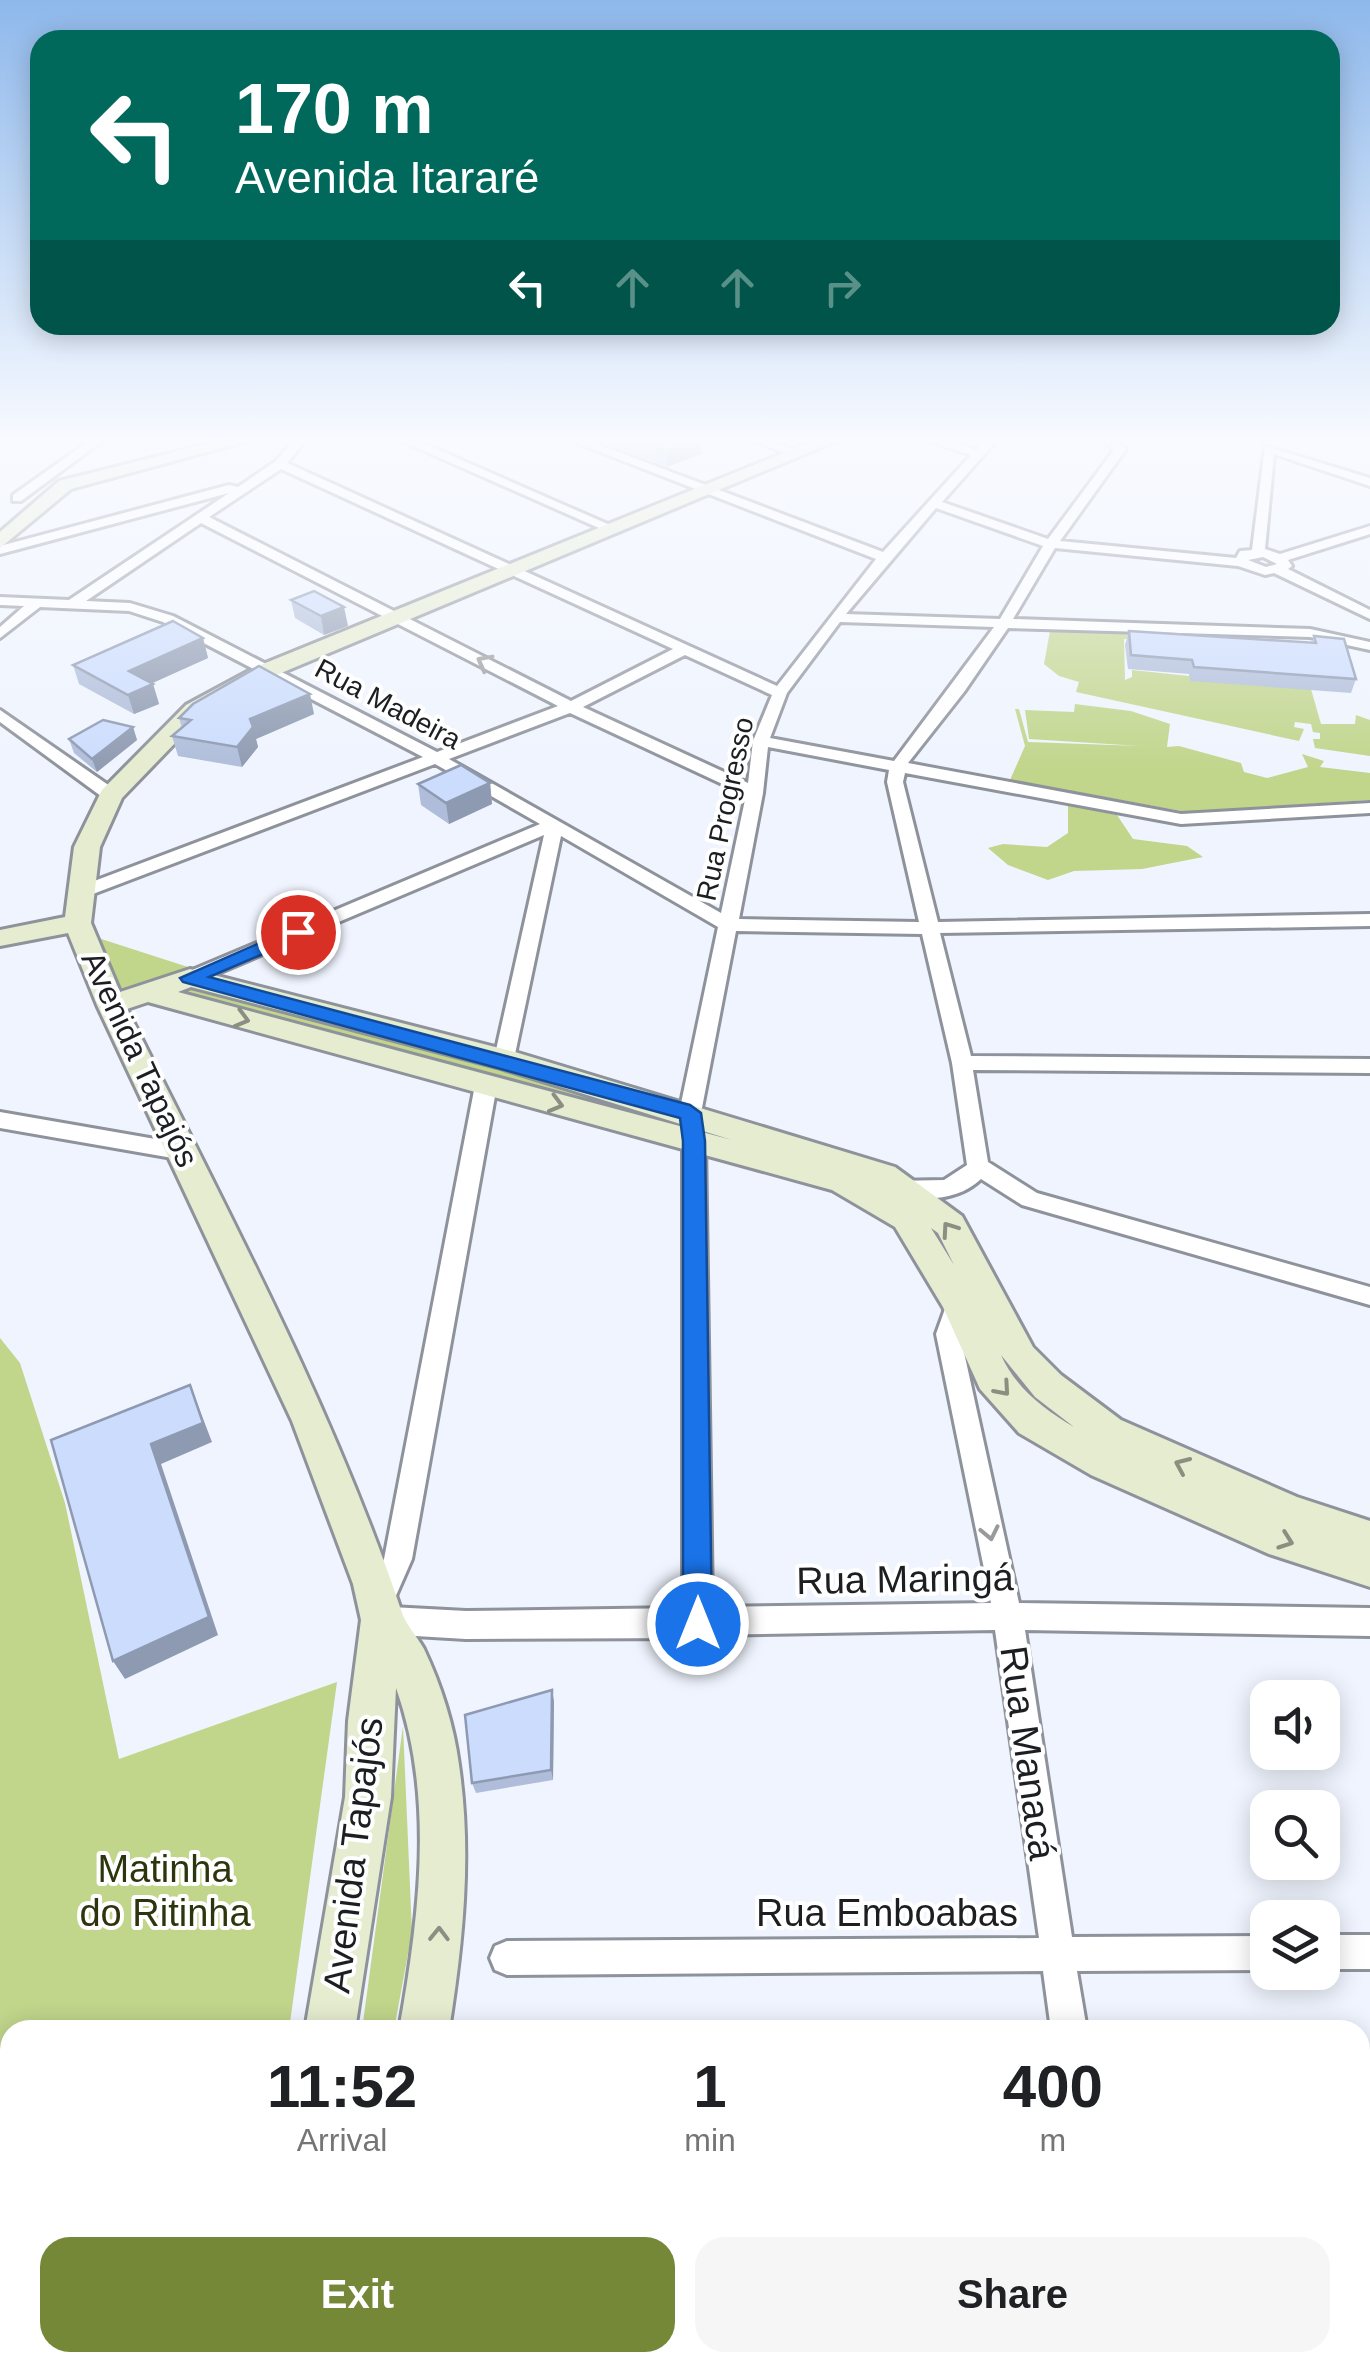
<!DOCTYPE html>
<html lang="en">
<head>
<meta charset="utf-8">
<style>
	:root { --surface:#fff; --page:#f6f6f6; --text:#202124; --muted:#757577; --accent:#758838 }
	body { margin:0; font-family:Arial,sans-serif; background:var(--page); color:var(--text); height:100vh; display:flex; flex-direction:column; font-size:38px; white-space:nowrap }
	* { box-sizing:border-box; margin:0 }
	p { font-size:32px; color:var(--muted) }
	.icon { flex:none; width:55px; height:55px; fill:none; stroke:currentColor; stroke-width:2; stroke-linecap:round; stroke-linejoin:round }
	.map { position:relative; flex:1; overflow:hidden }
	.drawer { position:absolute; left:0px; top:2020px; width:1370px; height:352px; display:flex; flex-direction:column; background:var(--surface); border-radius:30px 30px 0 0; box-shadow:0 5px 25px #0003 }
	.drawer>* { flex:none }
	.banner { position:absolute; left:30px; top:30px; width:1310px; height:305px; border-radius:30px; box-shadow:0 5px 25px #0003; background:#00695c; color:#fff; overflow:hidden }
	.controls { position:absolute; left:1250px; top:1680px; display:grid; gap:20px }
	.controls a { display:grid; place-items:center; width:90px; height:90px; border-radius:20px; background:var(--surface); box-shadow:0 5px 25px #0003; font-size:50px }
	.pin { position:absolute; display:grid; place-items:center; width:85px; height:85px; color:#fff; margin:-42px; border:5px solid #fff; border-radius:50%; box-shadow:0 2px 10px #0007 }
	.me { position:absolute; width:110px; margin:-55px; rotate:0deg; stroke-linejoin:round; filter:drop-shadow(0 0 8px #0008) }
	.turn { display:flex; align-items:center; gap:35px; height:210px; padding:0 40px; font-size:45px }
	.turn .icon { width:130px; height:130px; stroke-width:2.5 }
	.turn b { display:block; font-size:70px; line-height:85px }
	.lanes { display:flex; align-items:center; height:95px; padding:0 40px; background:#0003; justify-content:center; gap:50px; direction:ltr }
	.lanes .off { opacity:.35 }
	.eta { display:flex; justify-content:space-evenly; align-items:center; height:170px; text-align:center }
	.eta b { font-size:60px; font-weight:700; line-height:70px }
	.cta { display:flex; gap:20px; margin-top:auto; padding:20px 40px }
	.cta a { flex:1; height:115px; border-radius:30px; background:var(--accent); color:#fff; font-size:40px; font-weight:700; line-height:115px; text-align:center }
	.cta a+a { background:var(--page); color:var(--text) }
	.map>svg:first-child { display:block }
</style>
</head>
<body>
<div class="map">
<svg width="1370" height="2371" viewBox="0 0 1370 2371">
	<rect width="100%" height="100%" fill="#eff4fe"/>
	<g fill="#c1d58b">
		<polygon points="1050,631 1156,634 1157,639 1124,639 1125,680 1132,677 1132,670 1311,689 1321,724 1355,724 1356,715 1370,720 1370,756 1315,748 1313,739 1320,739 1320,733 1313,732 1311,724 1295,722 1294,727 1304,729 1299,741 1076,692 1079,682 1059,676 1044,664"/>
		<polygon points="1075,704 1131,711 1170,724 1167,747 1179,746 1241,763 1244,772 1267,778 1308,767 1302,754 1324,761 1320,767 1370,773 1370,800 1187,812 1010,780 1025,746 1015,709 1019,709 1028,742 1140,746 1029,739 1025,710 1074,712"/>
		<polygon points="1068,805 1117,815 1133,839 1187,846 1203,857 1142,869 1074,871 1048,880 1008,865 988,848 1003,844 1047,847 1068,833"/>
		<polygon points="92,936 188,967 198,986 669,1115 665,1128 187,993 119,989"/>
		<polygon points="0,1338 20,1363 65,1503 119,1759 337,1682 289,2030 10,2030 10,2362 226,2363 223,2371 0,2371"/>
		<polygon points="403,1726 412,1932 394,2030 362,2030"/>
	</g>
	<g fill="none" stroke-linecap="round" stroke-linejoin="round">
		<defs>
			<g id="street">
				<polygon points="89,441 102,441 21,501 13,501 13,495"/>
				<path d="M293,441H305L287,463L777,686L876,559L572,441H589L883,552L971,455L929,441H947L976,450L984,441H996L942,502L1048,539L1114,450L1103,441H1116L1126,449L1060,541L1236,558L1240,551L1252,550L1265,446L1370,478V486L1274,454L1265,549L1280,554L1370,526V534L1288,560L1292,566L1288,569L1370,610V619L1274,573L1265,575L1238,566L1055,548L1013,619L1310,629L1370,642V650L1310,637L1008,628L964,692L908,763L1181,814L1370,803V813L1181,824L905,773L903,782L938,922L1370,914V926L940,933L971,1056L1370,1059V1073L973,1070L988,1162L1037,1193L1370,1287V1305L1022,1205L981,1179C958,1201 923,1202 894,1193L891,1187L894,1181L944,1180L967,1165L952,1063L922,934L736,931L701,1113L705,1141L712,1607L991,1603L936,1334L950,1295H968L971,1302L960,1334L1019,1603L1370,1608V1636L1025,1630L1072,1937L1268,1936V1970L1077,1971L1087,2030H1051L1043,1971L507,1975L495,1970L490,1958L495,1946L507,1941L1039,1938L995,1630L706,1635L698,1638L466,1639L382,1634L372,1630L368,1620L370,1613L364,1603L384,1559L475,1085L486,1078L497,1085L412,1559L391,1607L466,1611L683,1608V1141L679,1113L718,927L561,836L514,1059L504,1066L494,1059L544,835L197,982H183L180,978L183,974L540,824L435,764L85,897H73V889L423,757L163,622L129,611L40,607L0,638V627L24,606L0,605V597L69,600L229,493L0,554V546L229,485L238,487L276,461ZM281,469L673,649L571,701L209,517ZM936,508L1043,546L1000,619L846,614ZM201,523L558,706L437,752L173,616L130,603L86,601ZM1263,557L1277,564L1266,567L1248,560ZM840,622L994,627L894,761L770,738L787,693ZM685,655L772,695L753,741L748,783L583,707ZM570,713L746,795L721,913L449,759ZM768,747L889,770L887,782L919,922L739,919L763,793Z"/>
				<polygon points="402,441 418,441 619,529 608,532"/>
				<polygon points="755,441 772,441 803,454 793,456"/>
				<polygon points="0,710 117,791 117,799 105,799 0,722"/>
				<polygon points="0,1112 184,1144 195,1152 184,1160 0,1128"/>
				<rect x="1322" y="1935" width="48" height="34"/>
				<polygon points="1099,2362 1139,2362 1140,2371 1100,2371"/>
			</g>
			<g id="secondary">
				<polygon points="219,441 247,441 71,489 0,548 0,532 59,481"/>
				<path d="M813,441H836L274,676L202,715L122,798L100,847L91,923L120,992L190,969L515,1052L895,1167L962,1216L1033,1347L1061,1375L1121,1420L1297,1497L1370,1521V1587L1269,1554L1091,1475L1019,1433L980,1389L943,1307L895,1227L832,1190L148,1002L127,1009C225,1207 331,1402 401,1610C405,1624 417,1636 424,1649C441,1685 454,1726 459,1765C472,1854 463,1942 449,2030H399C419,1919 435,1797 396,1688L391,1797L355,2030H305L345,1797L348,1721L361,1620L353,1584L292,1421L97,1005L68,933L0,946V930L65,917L74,847L102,790L186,705L258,666ZM191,987L497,1067L732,1140L178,992ZM931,1228L938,1233L954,1265ZM1001,1355L1035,1397L1074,1427C1044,1410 1015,1387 1001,1355Z"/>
				<polygon points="238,2362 296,2362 295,2371 237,2371"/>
				<polygon points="331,2362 389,2362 388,2371 330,2371"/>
			</g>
		</defs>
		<use href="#street" stroke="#8e929b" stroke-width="6"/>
		<use href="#secondary" stroke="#8e929b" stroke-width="6"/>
		<use href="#street" fill="#fff" fill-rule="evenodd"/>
		<use href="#secondary" fill="#e5eccf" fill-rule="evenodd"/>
	</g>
	<g fill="#afbdda">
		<polygon points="610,441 701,441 701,454 667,467 610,445"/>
		<polygon points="291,600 348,626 324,635 295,618"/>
		<polygon points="1129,631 1312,643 1314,636 1356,679 1351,693 1190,681 1189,674 1128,669 1125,645"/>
		<polygon points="203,638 208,658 151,683 153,684 159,704 134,714 79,684 73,665"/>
		<polygon points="314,714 256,739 258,747 242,767 178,756 172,736 182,728 179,718"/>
		<polygon points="133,727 137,740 97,772 74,753 69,739"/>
		<polygon points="490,783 492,804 449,824 421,805 418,784"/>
		<polygon points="552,1690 554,1702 553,1780 476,1793 472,1783"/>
	</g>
	<g fill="#8e9ab1">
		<polygon points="693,441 701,441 701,454 667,467 667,451"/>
		<polygon points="344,607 348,626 324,635 321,616"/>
		<polygon points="203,638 208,658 135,691 129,671"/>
		<polygon points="153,684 159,704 134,714 128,695"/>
		<polygon points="310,694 314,714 256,739 258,747 242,767 237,747 250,719"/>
		<polygon points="133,727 137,740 97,772 92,759"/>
		<polygon points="490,783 492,804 449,824 446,803"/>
		<polygon points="190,1385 212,1442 161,1464 218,1635 125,1679 113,1661 151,1444"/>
		<polygon points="552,1690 554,1702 553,1780 551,1770"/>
	</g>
	<g fill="#cbdcfd" stroke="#8e9ab1" stroke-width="2.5">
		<polygon points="641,441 693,441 667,451"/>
		<polygon points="314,591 344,607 321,616 291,600"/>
		<polygon points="173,621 203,638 129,671 153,684 128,695 73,665"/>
		<polygon points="1129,631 1316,643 1314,636 1344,639 1356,679 1194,667 1192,660 1131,655"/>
		<polygon points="259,666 310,694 250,719 253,727 237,747 172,736 191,720 179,718 193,704"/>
		<polygon points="103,720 133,727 92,759 69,739"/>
		<polygon points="461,765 490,783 446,803 418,784"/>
		<polygon points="190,1385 203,1423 151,1444 209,1617 113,1661 51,1440"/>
		<polygon points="552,1690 551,1770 472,1783 465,1715"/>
	</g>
	<defs><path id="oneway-chevron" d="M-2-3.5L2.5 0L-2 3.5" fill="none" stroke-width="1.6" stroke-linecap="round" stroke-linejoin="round" transform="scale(2.5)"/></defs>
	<g stroke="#999a9b">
		<use href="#oneway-chevron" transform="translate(484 662) rotate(-152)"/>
		<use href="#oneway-chevron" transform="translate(990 1533) rotate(78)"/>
	</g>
	<g stroke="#8b8f81">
		<use href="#oneway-chevron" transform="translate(242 1019) rotate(15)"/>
		<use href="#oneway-chevron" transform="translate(556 1104) rotate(15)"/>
		<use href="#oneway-chevron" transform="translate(949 1229) rotate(-125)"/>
		<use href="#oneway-chevron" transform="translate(1003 1389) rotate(49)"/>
		<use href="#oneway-chevron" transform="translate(1182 1465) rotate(-156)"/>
		<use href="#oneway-chevron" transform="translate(1286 1541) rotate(20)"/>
		<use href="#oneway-chevron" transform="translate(439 1934) rotate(-89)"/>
	</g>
	<linearGradient id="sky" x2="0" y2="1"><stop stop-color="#8eb8eb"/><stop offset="0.57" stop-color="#f8faff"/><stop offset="1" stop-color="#f8faff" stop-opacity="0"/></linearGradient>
	<rect width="1370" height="773" fill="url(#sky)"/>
	<polygon fill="#1a73e8" stroke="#114b97" stroke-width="2.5" points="298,926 305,928 305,936 209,977 690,1105 701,1113 705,1141 712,1624 708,1634 698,1638 687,1634 683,1624 683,1141 680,1118 183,982 180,978"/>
	<g text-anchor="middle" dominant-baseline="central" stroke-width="8" stroke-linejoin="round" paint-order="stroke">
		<g font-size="28" fill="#1c1e21" stroke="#fff">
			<text transform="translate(388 704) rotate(28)">Rua Madeira</text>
			<text transform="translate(725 809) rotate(-78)">Rua Progresso</text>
		</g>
		<g font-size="32" fill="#1c1e21" stroke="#fff">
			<text transform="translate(140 1059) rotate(65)">Avenida Tapajós</text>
		</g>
		<g font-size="38" fill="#1c1e21" stroke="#fff">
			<text transform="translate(905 1579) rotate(-1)">Rua Maringá</text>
			<text transform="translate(1028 1753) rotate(82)">Rua Manacá</text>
			<text transform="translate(353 1855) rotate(-83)">Avenida Tapajós</text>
			<text x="887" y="1913">Rua Emboabas</text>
		</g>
		<g font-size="38" fill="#2c350d" stroke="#fff">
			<text x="165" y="1869">Matinha<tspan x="165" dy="44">do Ritinha</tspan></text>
		</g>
	</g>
</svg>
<div class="controls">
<a><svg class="icon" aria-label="sound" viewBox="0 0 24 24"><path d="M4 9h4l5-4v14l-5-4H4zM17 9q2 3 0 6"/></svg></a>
<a><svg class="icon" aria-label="search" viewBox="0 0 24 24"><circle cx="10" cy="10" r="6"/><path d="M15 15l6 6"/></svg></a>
<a><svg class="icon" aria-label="layers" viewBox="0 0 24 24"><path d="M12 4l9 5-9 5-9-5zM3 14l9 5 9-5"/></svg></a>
</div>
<div class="pin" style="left:298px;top:932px;background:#d93025"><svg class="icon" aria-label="arrive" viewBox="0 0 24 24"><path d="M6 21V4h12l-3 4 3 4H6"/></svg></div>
<svg class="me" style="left:698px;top:1624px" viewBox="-20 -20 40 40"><circle r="17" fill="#1a73e8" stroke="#fff" stroke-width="3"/><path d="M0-11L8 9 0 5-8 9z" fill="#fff"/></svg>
<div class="banner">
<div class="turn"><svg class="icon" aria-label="left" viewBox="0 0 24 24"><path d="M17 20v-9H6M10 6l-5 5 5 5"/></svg><div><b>170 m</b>Avenida Itararé</div></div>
<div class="lanes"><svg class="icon" aria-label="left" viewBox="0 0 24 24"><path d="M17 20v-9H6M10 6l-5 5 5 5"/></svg><svg class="icon off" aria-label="ahead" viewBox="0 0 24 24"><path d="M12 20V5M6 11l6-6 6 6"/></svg><svg class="icon off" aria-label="ahead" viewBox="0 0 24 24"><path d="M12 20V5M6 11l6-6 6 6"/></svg><svg class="icon off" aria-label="right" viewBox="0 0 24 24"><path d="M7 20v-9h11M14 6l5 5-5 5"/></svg></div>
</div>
<section class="drawer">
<div class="eta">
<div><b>11:52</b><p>Arrival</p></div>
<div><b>1</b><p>min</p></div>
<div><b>400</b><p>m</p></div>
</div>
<div class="cta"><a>Exit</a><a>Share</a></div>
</section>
</div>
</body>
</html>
